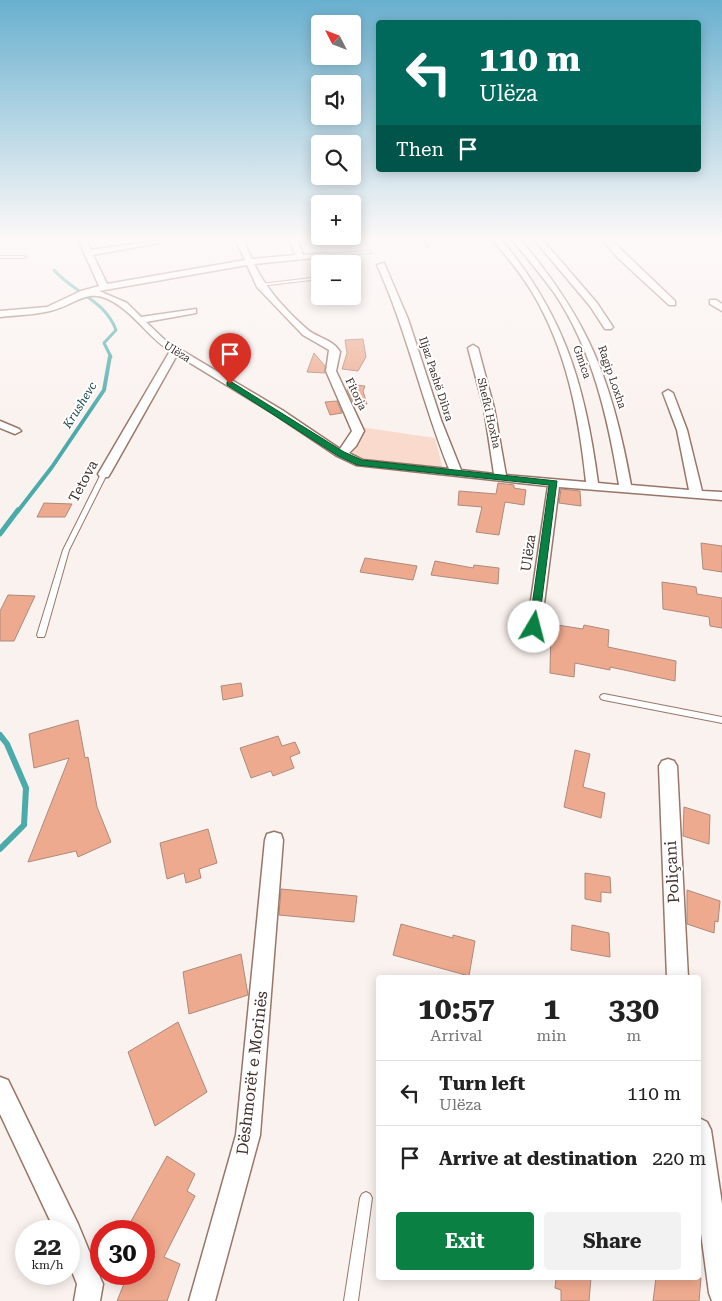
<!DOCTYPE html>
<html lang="en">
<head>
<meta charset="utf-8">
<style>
	:root { --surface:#fff; --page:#f2f2f2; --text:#222; --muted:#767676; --line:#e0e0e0; --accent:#0b8043 }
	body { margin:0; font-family:"Roboto Serif",serif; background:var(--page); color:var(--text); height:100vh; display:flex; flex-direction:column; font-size:19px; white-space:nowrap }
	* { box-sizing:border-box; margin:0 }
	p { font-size:16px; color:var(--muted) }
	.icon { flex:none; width:28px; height:28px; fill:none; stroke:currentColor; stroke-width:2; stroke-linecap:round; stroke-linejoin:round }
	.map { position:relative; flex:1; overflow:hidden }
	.panel { position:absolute; left:376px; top:975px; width:325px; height:305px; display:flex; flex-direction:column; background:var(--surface); border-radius:5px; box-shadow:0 2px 12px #0003 }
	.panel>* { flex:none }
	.guide { position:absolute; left:376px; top:20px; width:325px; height:152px; border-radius:5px; box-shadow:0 2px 12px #0003; background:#00695c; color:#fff; overflow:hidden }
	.needle { width:32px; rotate:312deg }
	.buttons { position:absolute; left:311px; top:15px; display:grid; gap:10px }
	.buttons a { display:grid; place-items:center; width:50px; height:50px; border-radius:5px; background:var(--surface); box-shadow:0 2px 12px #0003; font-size:25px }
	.speed { position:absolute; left:15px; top:1220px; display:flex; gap:10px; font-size:25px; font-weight:700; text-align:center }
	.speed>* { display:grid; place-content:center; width:65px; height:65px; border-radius:50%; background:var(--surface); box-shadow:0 2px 12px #0003; line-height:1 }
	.speed small { font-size:12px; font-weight:400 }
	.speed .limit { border:8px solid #d22; background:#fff; color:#111 }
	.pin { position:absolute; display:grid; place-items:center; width:42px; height:42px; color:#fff; margin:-51px -21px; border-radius:50% 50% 50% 0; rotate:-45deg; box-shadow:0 0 5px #0007 }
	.pin .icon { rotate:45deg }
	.me { position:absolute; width:55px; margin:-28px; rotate:8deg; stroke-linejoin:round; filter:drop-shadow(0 0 4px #0008) }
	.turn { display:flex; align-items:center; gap:18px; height:105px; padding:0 20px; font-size:22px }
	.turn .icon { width:65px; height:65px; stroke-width:2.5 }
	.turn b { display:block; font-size:35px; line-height:42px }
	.then { display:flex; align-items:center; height:48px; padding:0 20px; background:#0003; gap:10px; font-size:19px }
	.eta { display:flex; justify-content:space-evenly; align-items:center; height:85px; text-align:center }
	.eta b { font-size:30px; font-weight:700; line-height:35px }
	.action { display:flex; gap:10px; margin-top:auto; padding:10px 20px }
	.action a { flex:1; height:58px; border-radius:5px; background:var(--accent); color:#fff; font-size:20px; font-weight:700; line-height:58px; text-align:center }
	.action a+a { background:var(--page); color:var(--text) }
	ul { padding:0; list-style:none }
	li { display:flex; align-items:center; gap:15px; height:65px; padding:0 20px; border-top:1px solid var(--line) }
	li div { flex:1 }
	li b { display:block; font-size:19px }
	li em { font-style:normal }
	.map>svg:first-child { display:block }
</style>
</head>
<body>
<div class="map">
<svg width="722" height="1301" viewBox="0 0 722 1301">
	<rect width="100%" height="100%" fill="#faf2ef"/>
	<polygon fill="#f9dacd" points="360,427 435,438 443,470 385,466 353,458 349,449"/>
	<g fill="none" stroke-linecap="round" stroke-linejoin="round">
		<path stroke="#4baaaa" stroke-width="3" d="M54,270C74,293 105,300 116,330L104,343L111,357"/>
		<polyline stroke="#4baaaa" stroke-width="4" points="18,511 52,467 104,390 110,356"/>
		<polyline stroke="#4baaaa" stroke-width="5" points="0,534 18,510"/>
		<polyline stroke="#4baaaa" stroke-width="6" points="0,735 7,744 26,788 24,825 0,849"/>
	</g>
	<g fill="#eeaa8f" stroke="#ad8a7c">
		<polygon points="363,339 366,357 358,371 342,369 347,353 345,340"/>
		<polygon points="314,353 325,366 325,373 307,372"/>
		<polygon points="349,384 365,386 363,391 367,404 354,405 347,390"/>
		<polygon points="337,401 342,413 330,415 325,402"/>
		<polygon points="498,483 514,485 514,488 526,490 524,505 505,502 499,535 476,532 482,507 458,505 459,491 496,494"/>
		<polygon points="561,489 580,491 581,506 559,503"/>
		<polygon points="44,503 72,504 65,517 37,517"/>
		<polygon points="701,543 722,546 722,572 703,569"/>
		<polygon points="365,558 417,566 413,580 360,572"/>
		<polygon points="435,561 473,568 474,565 499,568 498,584 431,575"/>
		<polygon points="662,582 696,587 697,594 722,598 722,628 710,626 709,617 663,609"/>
		<polygon points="8,595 35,596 14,641 0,641 0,611"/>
		<polygon points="551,624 583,629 584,625 609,630 608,647 676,661 675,681 610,667 610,670 575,663 574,677 550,673"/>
		<polygon points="241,683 243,696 223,700 221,686"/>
		<polygon points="78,720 85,758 88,757 97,807 111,842 78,857 76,851 28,862 69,758 34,768 29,734"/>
		<polygon points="278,736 282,746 295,742 300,753 290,757 294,768 273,776 271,771 251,778 240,748"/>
		<polygon points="575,750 590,754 583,787 605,793 601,818 564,807"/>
		<polygon points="684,807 710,815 709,844 683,836"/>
		<polygon points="208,829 217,863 199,869 201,878 186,883 184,873 167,879 160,843"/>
		<polygon points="585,873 610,877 611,893 601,892 601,902 585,899"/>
		<polygon points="281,889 357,896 354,922 279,915"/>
		<polygon points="687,890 720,901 718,922 715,921 714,933 687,924"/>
		<polygon points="401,924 453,938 453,935 475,941 469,976 393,955"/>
		<polygon points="572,925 609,933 610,957 571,950"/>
		<polygon points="241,954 248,995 189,1014 183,972"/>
		<polygon points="178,1022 207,1092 155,1126 128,1052"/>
		<polygon points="167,1156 195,1174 187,1191 195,1196 164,1257 180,1264 167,1301 117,1301 128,1274 144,1274 144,1231 139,1231 129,1225"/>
		<polygon points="556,1278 591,1278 589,1301 561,1301 561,1290 555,1288"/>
		<polygon points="656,1278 701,1278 699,1301 653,1301"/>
	</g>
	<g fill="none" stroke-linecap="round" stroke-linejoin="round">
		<defs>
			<g id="lane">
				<polygon points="420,237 424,237 429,247 427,247"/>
				<polygon points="370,251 371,253 324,256 322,255 324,254"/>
				<polygon points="0,256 24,256 26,257 24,258 0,258"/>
				<polygon points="320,277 320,279 260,286 258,285 260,284"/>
				<polygon points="104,472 107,474 69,550 45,635 44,637 38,637 37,635 63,550 101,474"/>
				<polygon points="604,694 722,717 722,723 604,700 601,699 600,697 601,695"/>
				<polygon points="366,1192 370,1194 372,1198 358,1301 344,1301 360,1198 362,1194"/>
			</g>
			<g id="street">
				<path d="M77,237H85L91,250L155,241L159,243L93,255L107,284L245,260L234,237H242L252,259L296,255L288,237H296L303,255L327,253L328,255L324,257L254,264C266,289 287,312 308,330C318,338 334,340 340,352L336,371L364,431L356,446L349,453L363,460L449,469C422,402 407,331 377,265L384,263L408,319L441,420L461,470L494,474L484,408L468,348L473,345L478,348L494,408L506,475L586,482C579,416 567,350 532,292C520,272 505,255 491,237H499C564,314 585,384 598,483L619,485C608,418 593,351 555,294C541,274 525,256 510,237H518C588,319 612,379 631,485L689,490L677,430L663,393L668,390L673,393L687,430L702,491L722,492V500L559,487L541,627L539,631H529L527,627L548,486L356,465L337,456L274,414L177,355L110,474L108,477H100L98,474L170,351C151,339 139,320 121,307C88,283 80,304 50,311C34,315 16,315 0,317V311L47,307L81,291L99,286ZM247,265L257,287L303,335L329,350L326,371L352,431L340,449L282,410L166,341L146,322L196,313V309L141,317L127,303L99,291Z"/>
				<polygon points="532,237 540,237 597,303 613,327 611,329 605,329 590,306"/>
				<polygon points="600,237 608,237 675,301 675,305 669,305 618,258"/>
				<polygon points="710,300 716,300 722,304 722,311 710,304"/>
				<polygon points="0,421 19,429 21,431 15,434 0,428"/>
				<polygon points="668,759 674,761 677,766 688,978 667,978 659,766 662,761"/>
				<polygon points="274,832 281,834 283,840 260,1135 215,1301 189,1301 236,1135 265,840 267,834"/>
				<polygon points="0,1077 8,1080 78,1224 99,1275 103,1284 100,1301 74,1301 77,1284 69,1264 69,1231 55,1231 0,1114"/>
				<polygon points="699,1118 707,1122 711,1130 722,1204 722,1301 712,1301 709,1293 699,1218"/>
			</g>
		</defs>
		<use href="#lane" stroke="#987669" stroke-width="2"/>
		<use href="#street" stroke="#987669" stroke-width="3"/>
		<use href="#lane" fill="#fff" fill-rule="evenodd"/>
		<use href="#street" fill="#fff" fill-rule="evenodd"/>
	</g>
	<linearGradient id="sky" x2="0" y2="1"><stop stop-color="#69b0cf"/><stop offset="0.57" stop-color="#fdf9f8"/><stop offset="1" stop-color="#fdf9f8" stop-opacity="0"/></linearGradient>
	<rect width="722" height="419" fill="url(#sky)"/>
	<polygon fill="#0b8043" stroke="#07532c" points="230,381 344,452 362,460 557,481 538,630 534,631 529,627 549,485 357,465 338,456 227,385 227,382"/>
	<g text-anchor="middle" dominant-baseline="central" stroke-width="4" stroke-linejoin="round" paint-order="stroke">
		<g font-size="11" fill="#40312c" stroke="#fff">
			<text transform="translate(177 352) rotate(32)">Ulëza</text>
			<text transform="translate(582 362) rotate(71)">Gmica</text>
			<text transform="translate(612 377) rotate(71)">Ragip Loxha</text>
			<text transform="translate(436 379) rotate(72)">Iljaz Pashë Dibra</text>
			<text transform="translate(356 394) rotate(64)">Fitorja</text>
			<text transform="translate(489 413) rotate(77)">Shefki Hoxha</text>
		</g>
		<g font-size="12" font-style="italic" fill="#1f4a4a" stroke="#fff">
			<text transform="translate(80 405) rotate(-58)">Krushevc</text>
		</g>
		<g font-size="14" fill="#40312c" stroke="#fff">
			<text transform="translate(83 481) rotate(-62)">Tetova</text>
			<text transform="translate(528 553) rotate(-82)">Ulëza</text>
		</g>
		<g font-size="16" fill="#40312c" stroke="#fff">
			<text transform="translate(672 872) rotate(-93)">Poliçani</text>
			<text transform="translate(252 1073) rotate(-83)">Dëshmorët e Morinës</text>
		</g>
	</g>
</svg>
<div class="buttons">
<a><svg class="needle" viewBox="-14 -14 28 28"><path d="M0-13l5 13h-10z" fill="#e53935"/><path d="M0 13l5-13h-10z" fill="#767676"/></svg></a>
<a><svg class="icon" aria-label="sound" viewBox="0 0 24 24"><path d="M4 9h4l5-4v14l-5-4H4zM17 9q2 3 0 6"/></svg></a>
<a><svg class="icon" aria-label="search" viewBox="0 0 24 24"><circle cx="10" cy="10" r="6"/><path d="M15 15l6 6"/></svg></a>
<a>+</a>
<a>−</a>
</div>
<div class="speed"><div>22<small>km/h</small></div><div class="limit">30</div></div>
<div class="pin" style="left:230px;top:384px;background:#d93025"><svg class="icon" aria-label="arrive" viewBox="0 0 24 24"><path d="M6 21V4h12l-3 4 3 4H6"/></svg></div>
<svg class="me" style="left:534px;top:627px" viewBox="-20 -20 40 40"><circle r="19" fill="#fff"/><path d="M0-13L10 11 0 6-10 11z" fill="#0b8043"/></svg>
<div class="guide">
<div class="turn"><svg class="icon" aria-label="left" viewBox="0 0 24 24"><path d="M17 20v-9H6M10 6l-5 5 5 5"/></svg><div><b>110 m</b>Ulëza</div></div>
<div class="then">Then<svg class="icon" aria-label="arrive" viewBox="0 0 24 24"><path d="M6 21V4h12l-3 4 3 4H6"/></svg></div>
</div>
<section class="panel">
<div class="eta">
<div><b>10:57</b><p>Arrival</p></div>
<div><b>1</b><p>min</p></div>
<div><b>330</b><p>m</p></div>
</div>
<ul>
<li><svg class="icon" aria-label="left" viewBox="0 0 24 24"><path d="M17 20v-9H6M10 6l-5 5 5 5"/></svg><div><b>Turn left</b><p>Ulëza</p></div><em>110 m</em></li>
<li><svg class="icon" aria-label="arrive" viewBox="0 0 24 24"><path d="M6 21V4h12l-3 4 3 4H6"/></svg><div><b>Arrive at destination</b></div><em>220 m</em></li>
</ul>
<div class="action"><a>Exit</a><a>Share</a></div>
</section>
</div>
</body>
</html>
